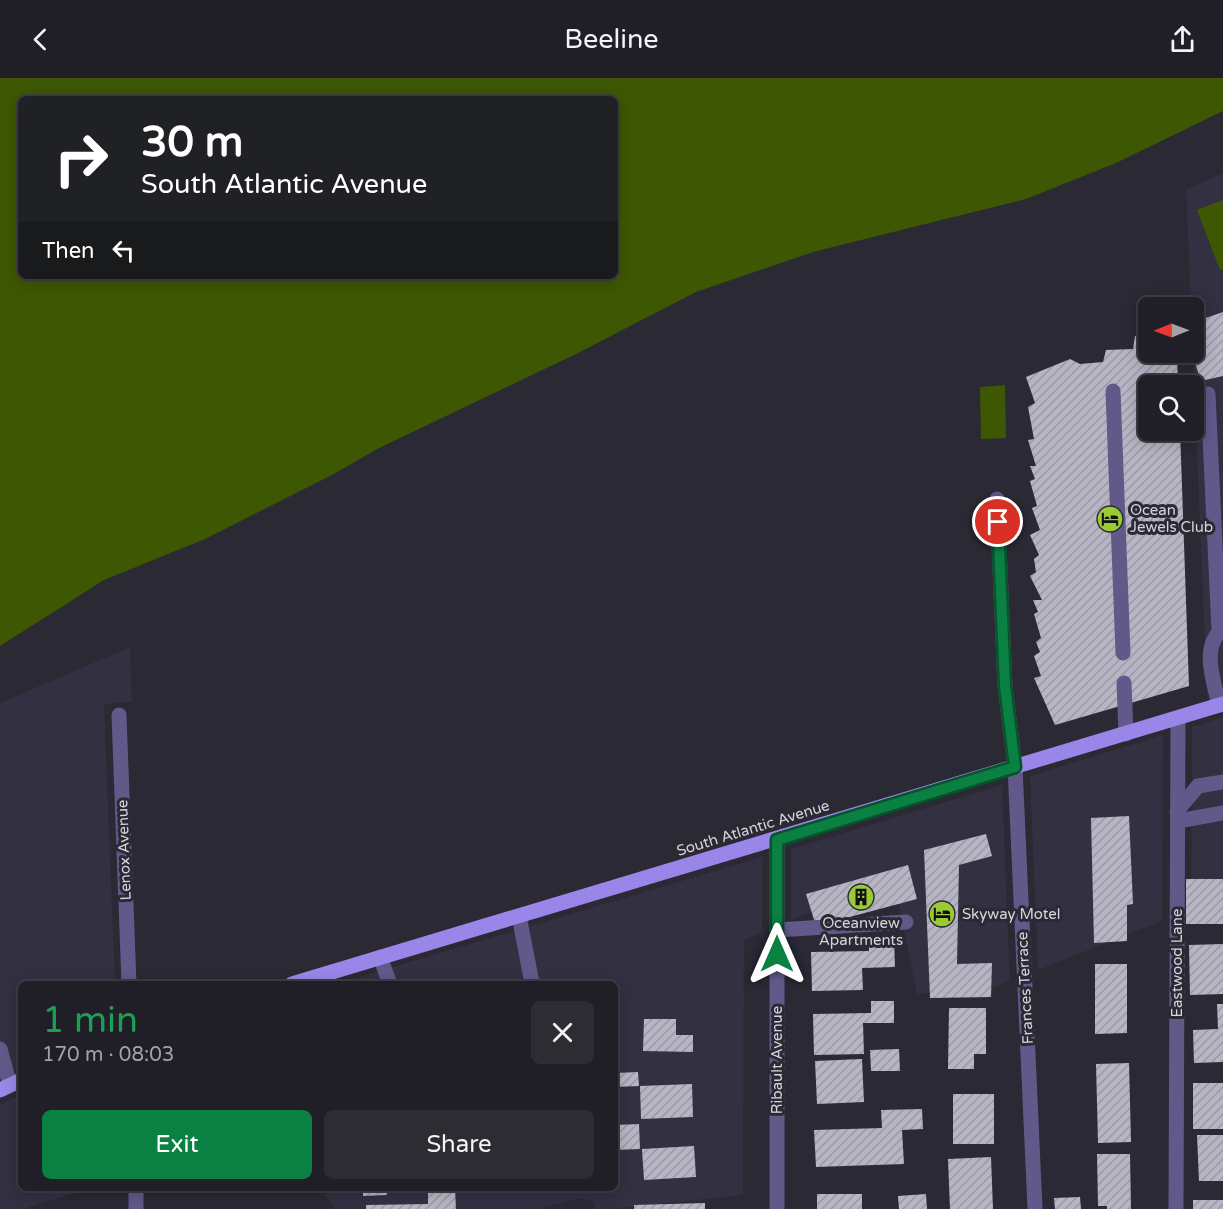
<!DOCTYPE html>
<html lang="en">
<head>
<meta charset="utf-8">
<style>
	:root { --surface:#201f27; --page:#2d2c33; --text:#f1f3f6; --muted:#a2a2a7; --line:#3d3d44; --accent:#0b8043 }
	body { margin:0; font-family:"Varela Round",sans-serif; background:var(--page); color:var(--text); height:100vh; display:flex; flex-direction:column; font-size:22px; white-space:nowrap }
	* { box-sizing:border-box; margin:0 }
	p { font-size:20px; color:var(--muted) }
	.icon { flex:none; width:33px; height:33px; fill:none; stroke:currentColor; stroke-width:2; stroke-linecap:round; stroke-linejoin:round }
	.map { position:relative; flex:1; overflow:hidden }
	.details { position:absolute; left:18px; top:903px; width:600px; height:210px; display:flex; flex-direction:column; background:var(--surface); border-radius:9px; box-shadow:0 3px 15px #0003,0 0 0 2px var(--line) }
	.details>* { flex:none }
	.top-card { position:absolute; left:18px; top:18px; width:600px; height:183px; border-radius:9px; box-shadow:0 3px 15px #0003,0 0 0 2px var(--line); background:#202124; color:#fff; overflow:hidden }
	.needle { width:39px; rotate:269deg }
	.buttons { position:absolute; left:1138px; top:219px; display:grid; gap:12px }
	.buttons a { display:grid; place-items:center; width:66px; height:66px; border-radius:9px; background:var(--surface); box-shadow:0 3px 15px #0003,0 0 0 2px var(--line); font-size:30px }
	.pin { position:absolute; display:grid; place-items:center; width:51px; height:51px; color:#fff; margin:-26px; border:3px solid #fff; border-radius:50%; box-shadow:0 2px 6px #0007 }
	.me { position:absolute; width:66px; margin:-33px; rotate:0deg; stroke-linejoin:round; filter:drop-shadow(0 0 4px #0008) }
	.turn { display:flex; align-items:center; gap:21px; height:126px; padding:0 24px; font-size:27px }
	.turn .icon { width:78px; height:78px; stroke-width:2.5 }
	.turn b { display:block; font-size:42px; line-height:51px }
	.then { display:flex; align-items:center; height:57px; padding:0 24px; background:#0003; gap:12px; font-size:22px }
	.round { display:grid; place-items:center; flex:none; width:63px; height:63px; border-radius:9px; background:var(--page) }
	.summary { display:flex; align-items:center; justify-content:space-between; height:102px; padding:0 24px }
	h1 { font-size:36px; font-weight:600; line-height:45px; color:#1e9e55 }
	.button { display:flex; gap:12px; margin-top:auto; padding:12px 24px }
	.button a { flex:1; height:69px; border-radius:9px; background:var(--accent); color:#fff; font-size:24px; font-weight:600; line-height:69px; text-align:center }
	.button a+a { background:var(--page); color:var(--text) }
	header { display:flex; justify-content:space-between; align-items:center; height:78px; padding:0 24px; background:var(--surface); font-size:27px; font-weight:600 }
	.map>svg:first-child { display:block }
</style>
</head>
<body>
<header><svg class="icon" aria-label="back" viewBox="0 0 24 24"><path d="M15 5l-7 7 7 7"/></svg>Beeline<svg class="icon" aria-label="share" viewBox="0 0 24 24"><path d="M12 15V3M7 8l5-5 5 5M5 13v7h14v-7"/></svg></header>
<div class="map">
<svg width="1223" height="1131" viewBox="0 0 1223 1131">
	<defs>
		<pattern id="building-hatch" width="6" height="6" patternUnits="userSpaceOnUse" patternTransform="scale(1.5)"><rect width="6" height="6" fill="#b7b5c4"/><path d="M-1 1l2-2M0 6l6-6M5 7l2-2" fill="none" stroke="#9998a4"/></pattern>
	</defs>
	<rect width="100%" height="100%" fill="#2a2934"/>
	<g fill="#323041">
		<polygon points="1223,95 1223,612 1207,617 1193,275 1194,230 1191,229 1186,111"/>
		<polygon points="130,569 132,624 104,626 115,906 21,906 21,989 0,998 0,625"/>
		<polygon points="1223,639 1223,827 1191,835 1192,649"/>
		<polygon points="1163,657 1162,843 1038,892 1030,698"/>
		<polygon points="1002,707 1010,903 995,909 917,916 894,801 791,842 791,771"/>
		<polygon points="762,779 762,854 744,862 743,1117 613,1131 596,1131 593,1123 580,1120 538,1131 334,1131 321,1110 615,1110 615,906 336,906"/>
		<polygon points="21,1017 21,1110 114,1110 80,1113 23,1131 0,1131 0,1026"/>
	</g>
	<g fill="#3e5702" fill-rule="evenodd">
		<path d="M0,0H1223V33L1116,85L1026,121L813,174L696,214L578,275L377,371L334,396L205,461L104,502L0,568ZM21,21H615V198H21Z"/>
		<polygon points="1223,122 1223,191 1220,192 1197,132"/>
		<polygon points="1005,307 1006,360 981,361 980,309"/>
	</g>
	<g fill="url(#building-hatch)">
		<polygon points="1223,234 1223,298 1201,303 1195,285 1205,282 1194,244"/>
		<polygon points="1149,257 1149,274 1177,276 1178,308 1149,308 1149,352 1180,352 1189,608 1055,647 1034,600 1041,598 1034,578 1040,574 1036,564 1041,560 1034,536 1038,534 1033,522 1042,522 1030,498 1036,494 1034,481 1039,477 1030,457 1040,452 1032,430 1037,428 1030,403 1035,401 1030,388 1036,388 1028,362 1034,361 1028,329 1035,325 1026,299 1070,281 1080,286 1103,284 1106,272 1133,271 1135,258"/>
		<polygon points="1129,738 1133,826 1127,827 1127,863 1094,865 1091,740"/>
		<polygon points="986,756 992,778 959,787 957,886 992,885 991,919 930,920 924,772"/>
		<polygon points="908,787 917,821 816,848 806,816"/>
		<rect x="1186" y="801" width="37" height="45"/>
		<polygon points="894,861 895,889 862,890 863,912 812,913 811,874 869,873 869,862"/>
		<polygon points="1223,866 1223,916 1190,917 1189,867"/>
		<polygon points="1095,886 1127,886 1127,955 1095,956"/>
		<polygon points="871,923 894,923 894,945 863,945 864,976 814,977 813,936 871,935"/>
		<polygon points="1217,926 1223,926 1223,984 1194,985 1193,952 1218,951"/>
		<polygon points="949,930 986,930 986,976 974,976 974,991 948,991"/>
		<polygon points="644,941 676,941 676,957 693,957 693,974 643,973"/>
		<polygon points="899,971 900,993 871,993 870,972"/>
		<polygon points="862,981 864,1024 817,1026 815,983"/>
		<polygon points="1129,985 1131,1064 1098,1065 1096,986"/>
		<polygon points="638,994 639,1008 615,1009 615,995"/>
		<rect x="1193" y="1005" width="30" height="46"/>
		<polygon points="692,1006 693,1039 641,1041 640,1008"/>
		<rect x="953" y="1016" width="41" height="50"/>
		<polygon points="922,1031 923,1051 902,1052 904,1086 816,1089 814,1052 882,1050 881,1032"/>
		<polygon points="639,1046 640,1071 615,1072 615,1047"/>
		<polygon points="1197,1057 1223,1057 1223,1103 1199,1103"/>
		<polygon points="694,1068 696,1099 644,1102 642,1071"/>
		<polygon points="1097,1076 1130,1076 1131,1131 1107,1131 1107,1128 1098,1128"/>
		<polygon points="991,1079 993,1131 950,1131 948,1081"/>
		<polygon points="363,1110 387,1110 387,1117 363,1118"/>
		<polygon points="428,1110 455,1110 456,1131 366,1131 366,1127 428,1126"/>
		<rect x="817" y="1116" width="45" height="15"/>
		<polygon points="926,1116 927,1131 899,1131 898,1118"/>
		<polygon points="1080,1119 1081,1131 1055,1131 1054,1120"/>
		<rect x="1193" y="1122" width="30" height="9"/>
		<polygon points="705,1125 705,1131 634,1131 634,1127"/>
	</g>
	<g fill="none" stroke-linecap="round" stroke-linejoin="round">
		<g stroke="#615989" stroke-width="15">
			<polyline points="1113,313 1123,575"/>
			<polyline points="1208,316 1219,553"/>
			<polyline points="997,421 1005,608 1015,689"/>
			<polyline points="1124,605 1126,656"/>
			<path d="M1219,627C1214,604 1200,568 1223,551"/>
			<polyline points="1177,733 1198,708 1223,704"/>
			<polyline points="1178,743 1223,735"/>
			<polyline points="519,838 532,905 535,906"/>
			<polyline points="777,852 906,844"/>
			<polyline points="380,879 390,906"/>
			<polyline points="0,971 10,1007"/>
		</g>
		<g stroke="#615989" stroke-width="15">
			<polyline points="119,637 129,906"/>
			<polyline points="1015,689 1035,1131"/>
			<polyline points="136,1110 136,1131"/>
			<polyline points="777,1131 777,762"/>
			<polyline points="1176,1131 1178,640"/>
		</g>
		<g stroke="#9986e8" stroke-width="15">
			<polyline points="292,906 1223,626"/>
			<polyline points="0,1012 21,1002"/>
		</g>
	</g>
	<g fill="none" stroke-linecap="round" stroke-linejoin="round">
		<defs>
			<polyline id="route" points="777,876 777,762 1015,689 1005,608 998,444"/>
		</defs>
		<use href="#route" stroke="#07532c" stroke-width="15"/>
		<use href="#route" stroke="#0b8043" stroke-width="10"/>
	</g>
	<defs>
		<symbol id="hotel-disc" viewBox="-11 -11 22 22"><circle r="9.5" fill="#99cb35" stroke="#2a2934"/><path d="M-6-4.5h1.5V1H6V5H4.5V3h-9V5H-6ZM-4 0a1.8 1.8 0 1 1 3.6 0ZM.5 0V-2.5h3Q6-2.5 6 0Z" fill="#111"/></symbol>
		<symbol id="building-disc" viewBox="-11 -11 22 22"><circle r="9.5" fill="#99cb35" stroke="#2a2934"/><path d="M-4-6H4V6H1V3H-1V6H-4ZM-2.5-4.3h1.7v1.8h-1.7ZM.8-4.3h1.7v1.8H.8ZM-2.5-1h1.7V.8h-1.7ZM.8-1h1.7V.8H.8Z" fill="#111"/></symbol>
	</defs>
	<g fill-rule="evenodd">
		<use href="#hotel-disc" x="1095" y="426" width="30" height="30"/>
		<use href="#building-disc" x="846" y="804" width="30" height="30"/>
		<use href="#hotel-disc" x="927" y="821" width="30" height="30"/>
	</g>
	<g text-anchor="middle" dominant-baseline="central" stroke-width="6" stroke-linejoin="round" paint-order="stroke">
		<g font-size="15" fill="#d5d4dc" stroke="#2a2934" text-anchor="start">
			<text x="1130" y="432">Ocean<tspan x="1130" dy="17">Jewels Club</tspan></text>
			<text x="962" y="836">Skyway Motel</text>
			<text x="861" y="845" text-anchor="middle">Oceanview<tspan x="861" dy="17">Apartments</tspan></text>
		</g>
		<g font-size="15" fill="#d5d4dc" stroke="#2a2934">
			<text transform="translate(753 750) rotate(-17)">South Atlantic Avenue</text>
			<text transform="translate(124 772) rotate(-92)">Lenox Avenue</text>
			<text transform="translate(1177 885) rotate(-90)">Eastwood Lane</text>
			<text transform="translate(1025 910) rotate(-93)">Frances Terrace</text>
			<text transform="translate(777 982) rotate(-90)">Ribault Avenue</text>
		</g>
	</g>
</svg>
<div class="buttons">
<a><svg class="needle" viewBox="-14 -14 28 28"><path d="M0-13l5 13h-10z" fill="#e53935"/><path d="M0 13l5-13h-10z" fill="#a2a2a7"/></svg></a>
<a><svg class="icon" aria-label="search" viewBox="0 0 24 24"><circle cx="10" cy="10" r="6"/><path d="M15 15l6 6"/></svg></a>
</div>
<div class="pin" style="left:998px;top:444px;background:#d93025"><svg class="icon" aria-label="arrive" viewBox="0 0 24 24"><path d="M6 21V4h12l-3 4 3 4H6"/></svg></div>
<svg class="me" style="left:777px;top:876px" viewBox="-20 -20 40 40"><path d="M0-17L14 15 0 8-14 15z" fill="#0b8043" stroke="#fff" stroke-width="4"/></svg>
<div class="top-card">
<div class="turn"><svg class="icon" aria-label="right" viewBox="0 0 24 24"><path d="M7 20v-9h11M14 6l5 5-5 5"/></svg><div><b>30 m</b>South Atlantic Avenue</div></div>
<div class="then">Then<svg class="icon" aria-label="left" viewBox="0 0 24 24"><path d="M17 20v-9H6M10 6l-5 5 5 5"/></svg></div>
</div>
<section class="details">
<div class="summary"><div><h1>1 min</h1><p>170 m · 08:03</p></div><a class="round"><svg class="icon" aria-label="close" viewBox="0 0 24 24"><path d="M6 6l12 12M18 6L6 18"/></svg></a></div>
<div class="button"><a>Exit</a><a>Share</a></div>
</section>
</div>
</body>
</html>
